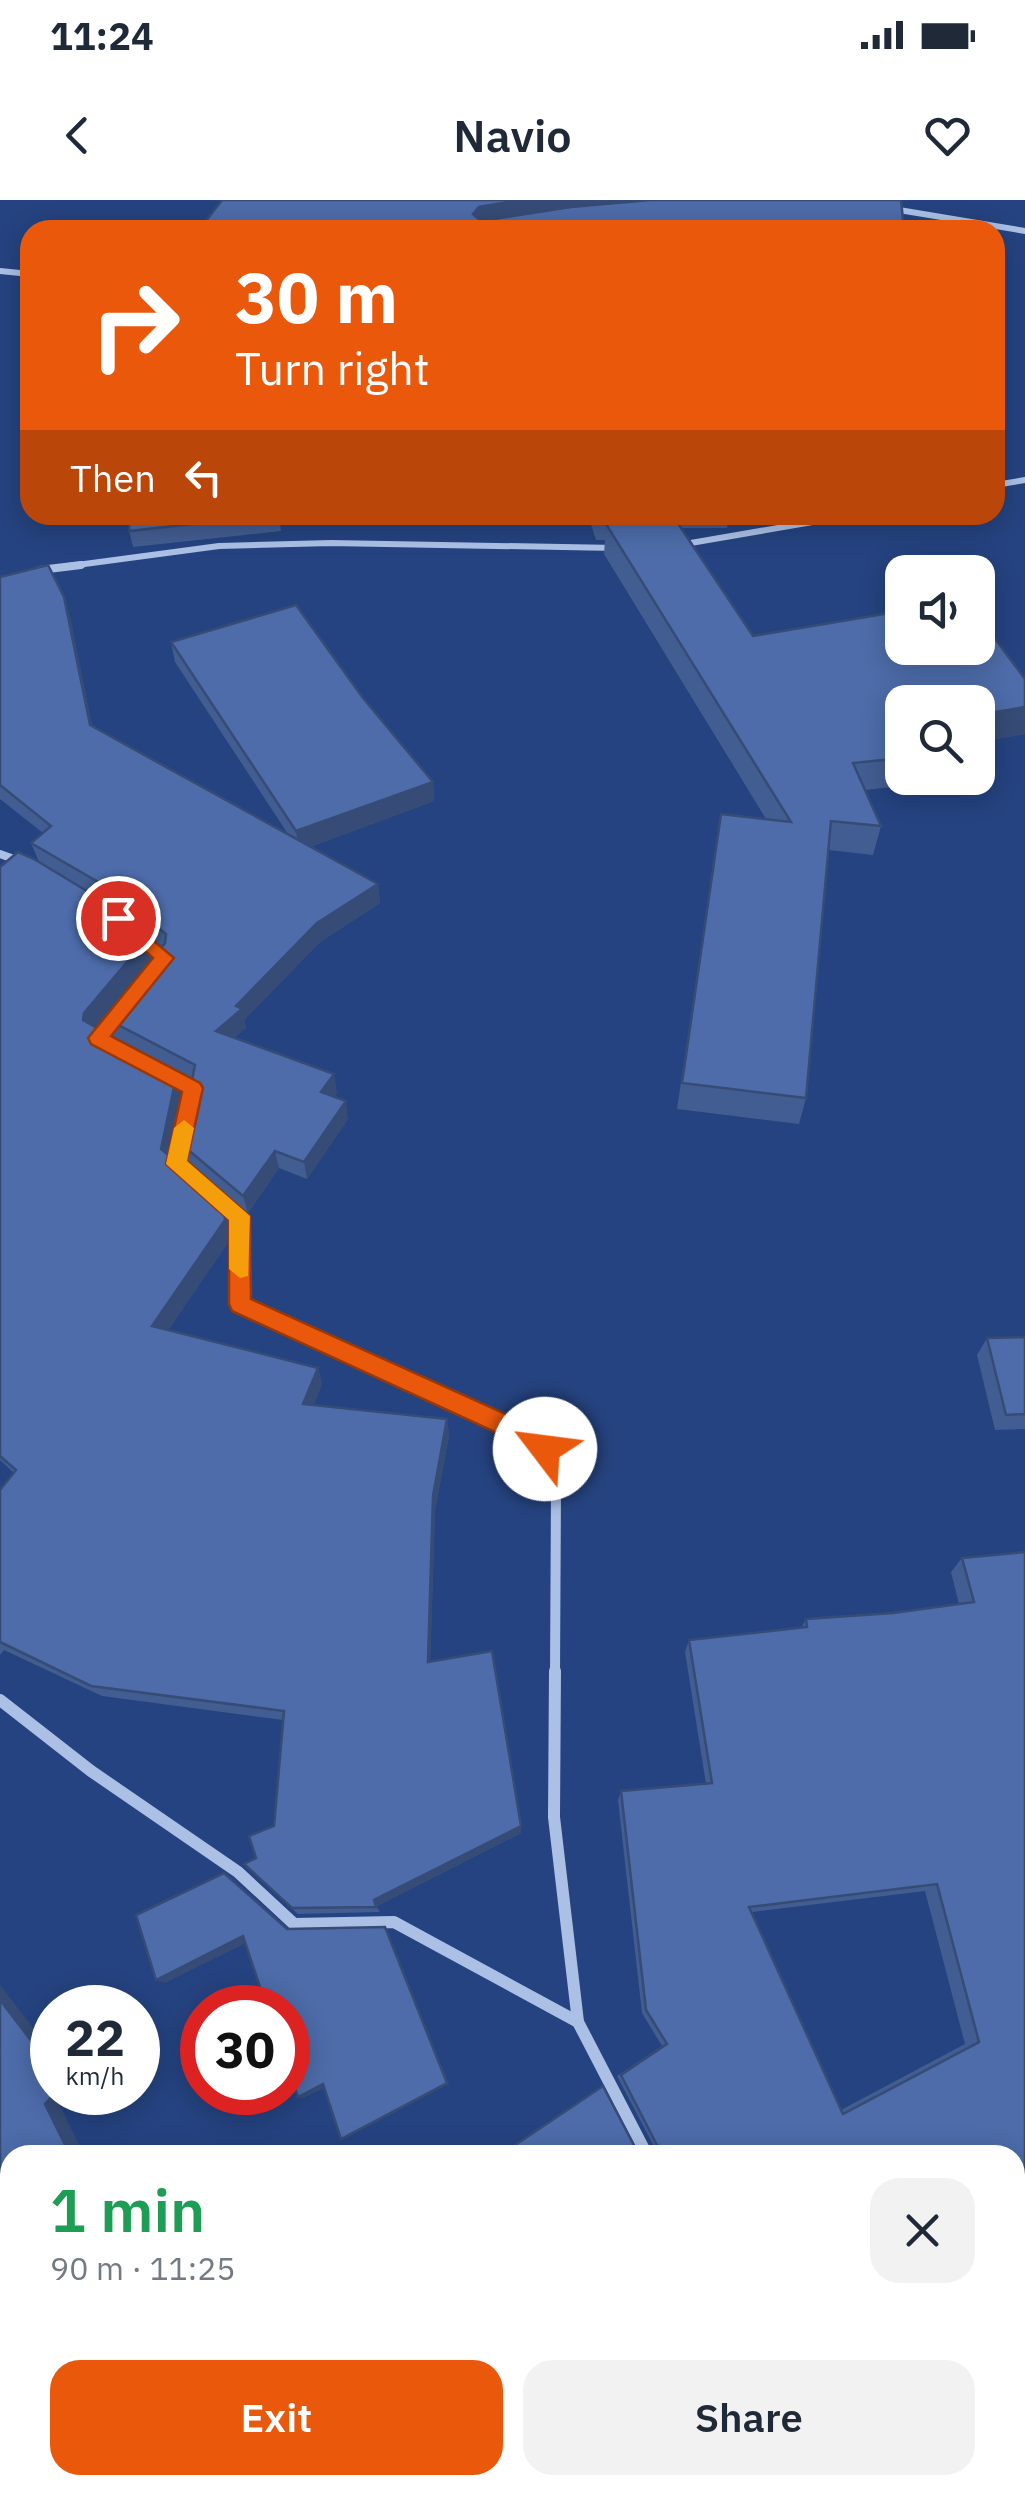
<!DOCTYPE html>
<html lang="en">
<head>
<meta charset="utf-8">
<style>
	:root { --surface:#fff; --page:#f2f2f3; --text:#1f2937; --muted:#747a83; --accent:#ea580c }
	body { margin:0; font-family:"IBM Plex Sans",sans-serif; background:var(--page); color:var(--text); height:100vh; display:flex; flex-direction:column; font-size:38px; white-space:nowrap }
	* { box-sizing:border-box; margin:0 }
	p { font-size:32px; color:var(--muted) }
	.icon { flex:none; width:55px; height:55px; fill:none; stroke:currentColor; stroke-width:2; stroke-linecap:round; stroke-linejoin:round }
	.map { position:relative; flex:1; overflow:hidden }
	.drawer { position:absolute; left:0px; top:1945px; width:1025px; height:350px; display:flex; flex-direction:column; background:var(--surface); border-radius:30px 30px 0 0; box-shadow:0 5px 25px #0003 }
	.drawer>* { flex:none }
	.guide { position:absolute; left:20px; top:20px; width:985px; height:305px; border-radius:30px; box-shadow:0 5px 25px #0003; background:#ea580c; color:#fff; overflow:hidden }
	.tools { position:absolute; left:885px; top:355px; display:grid; gap:20px }
	.tools a { display:grid; place-items:center; width:110px; height:110px; border-radius:20px; background:var(--surface); box-shadow:0 5px 25px #0003; font-size:50px }
	.speed { position:absolute; left:30px; top:1785px; display:flex; gap:20px; font-size:50px; font-weight:700; text-align:center }
	.speed>* { display:grid; place-content:center; width:130px; height:130px; border-radius:50%; background:var(--surface); box-shadow:0 5px 25px #0003; line-height:1 }
	.speed small { font-size:25px; font-weight:400 }
	.speed .limit { border:15px solid #d22; background:#fff; color:#111 }
	.pin { position:absolute; display:grid; place-items:center; width:85px; height:85px; color:#fff; margin:-42px; border:5px solid #fff; border-radius:50%; box-shadow:0 2px 10px #0007 }
	.me { position:absolute; width:110px; margin:-55px; rotate:300deg; stroke-linejoin:round; filter:drop-shadow(0 0 8px #0008) }
	.turn { display:flex; align-items:center; gap:35px; height:210px; padding:0 50px; font-size:45px }
	.turn .icon { width:130px; height:130px; stroke-width:2.5 }
	.turn b { display:block; font-size:70px; line-height:85px }
	.then { display:flex; align-items:center; height:95px; padding:0 50px; background:#0003; gap:20px; font-size:38px }
	.round { display:grid; place-items:center; flex:none; width:105px; height:105px; border-radius:30px; background:var(--page) }
	.head { display:flex; align-items:center; justify-content:space-between; height:170px; padding:0 50px }
	h1 { font-size:60px; font-weight:600; line-height:75px; color:#1e9e55 }
	.primary-button { display:flex; gap:20px; margin-top:auto; padding:20px 50px }
	.primary-button a { flex:1; height:115px; border-radius:30px; background:var(--accent); color:#fff; font-size:40px; font-weight:600; line-height:115px; text-align:center }
	.primary-button a+a { background:var(--page); color:var(--text) }
	.status { display:flex; justify-content:space-between; align-items:center; height:70px; padding:0 50px; background:var(--surface); direction:ltr }
	.status svg { height:28px; fill:currentColor }
	header { display:flex; justify-content:space-between; align-items:center; height:130px; padding:0 50px; background:var(--surface); font-size:45px; font-weight:600 }
	.map>svg:first-child { display:block }
</style>
</head>
<body>
<div class="status"><b>11:24</b><svg viewBox="0 0 49 12"><path d="M0 12V9h3v3zM5 12V6h3v6zM10 12V3h3v9zM15 12V0h3v12zM26 1h20v11H26zM47 4h2v5h-2z"/></svg></div>
<header><svg class="icon" aria-label="back" viewBox="0 0 24 24"><path d="M15 5l-7 7 7 7"/></svg>Navio<svg class="icon" aria-label="heart" viewBox="0 0 24 24"><path d="M12 20l-8-8c-3-5 5-10 8-4 3-6 11-1 8 4z"/></svg></header>
<div class="map">
<svg width="1025" height="2295" viewBox="0 0 1025 2295">
	<rect width="100%" height="100%" fill="#254380"/>
	<g fill="none" stroke-linecap="round" stroke-linejoin="round">
		<g stroke="#acc0e6" stroke-width="6">
			<polyline points="893,9 1025,31"/>
			<polyline points="0,71 30,74"/>
			<polyline points="995,285 1025,280"/>
			<polyline points="679,345 853,315"/>
			<polyline points="62,367 219,346 331,343 617,348"/>
		</g>
		<g stroke="#acc0e6" stroke-width="8">
			<polyline points="40,370 81,365"/>
			<polyline points="0,654 22,662"/>
		</g>
		<g stroke="#acc0e6" stroke-width="10">
			<polyline points="168,875 193,888 191,898"/>
			<polyline points="182,969 176,964 183,934"/>
			<polyline points="218,999 240,1016 240,1104 500,1223 545,1249 556,1290 555,1474"/>
		</g>
		<g stroke="#acc0e6" stroke-width="12">
			<polyline points="555,1471 554,1617 578,1822 647,1955"/>
			<polyline points="0,1500 91,1571 238,1672 294,1724 394,1722 578,1822"/>
			<polyline points="817,2285 822,2295"/>
		</g>
	</g>
	<g fill="#425d91" fill-rule="evenodd">
		<polygon points="279,315 281,331 133,347 129,331"/>
		<polygon points="476,315 506,315 476,318"/>
		<polygon points="588,315 729,315 727,328 680,328 753,436 1025,479 1025,534 978,542 902,502 902,578 922,578 919,584 865,590 881,626 873,655 828,650 806,898 799,924 677,909 721,614 766,619 604,354 605,340 596,340"/>
		<path d="M0,377L64,397L70,417L92,526L288,634L175,462L171,442L363,498L433,582L434,601L310,647L378,684L380,703L320,742L244,820L246,828L234,838L337,892L334,897L348,919L307,979L279,968L248,1013L186,961L180,943L192,879L114,837L183,893L170,956L225,1002L231,1020V1038L168,1130L318,1168L322,1184L313,1206L447,1219L449,1235L435,1310L430,1462L521,1626V1633L377,1706L380,1712L298,1714L244,1664L256,1658L274,1626L283,1520L102,1496L4,1450L0,1455V1290L14,1273L0,1260V667L39,662L31,643L43,633L0,599ZM64,677L111,706L162,746L154,756ZM104,819L110,835L97,828Z"/>
		<polygon points="1025,1137 1025,1229 995,1230 977,1155 987,1138"/>
		<path d="M1025,1352L1015,1955H655L656,1950L617,1876L662,1846L642,1813L618,1600L621,1591L706,1584L685,1452L689,1440L801,1428L806,1419L893,1413L959,1404L951,1372L962,1358ZM925,1691L965,1844L841,1910L752,1712Z"/>
		<polygon points="750,2285 755,2285 762,2295 735,2295"/>
	</g>
	<g fill="#364c76">
		<polygon points="521,0 660,0 479,23 473,14 479,7"/>
		<polygon points="64,397 70,417 96,545 90,525"/>
		<polygon points="1025,507 1025,534 978,542 978,515"/>
		<polygon points="433,582 434,601 299,651 296,631"/>
		<polygon points="378,684 380,703 320,742 244,820 246,828 221,849 216,831 236,806 317,723"/>
		<polygon points="148,737 154,758 92,833 83,820 84,813"/>
		<polygon points="177,873 183,893 168,968 161,949"/>
		<polygon points="334,874 337,892 324,910 321,892"/>
		<polygon points="346,901 348,919 307,979 304,962"/>
		<polygon points="275,951 279,968 248,1013 243,996"/>
		<polygon points="225,1002 231,1020 231,1038 159,1143 152,1126"/>
		<polygon points="318,1168 322,1184 308,1220 303,1204"/>
		<polygon points="447,1219 449,1235 435,1310 430,1474 428,1462 433,1296"/>
		<polygon points="521,1626 521,1633 377,1706 380,1712 376,1707 374,1700"/>
		<polygon points="385,1727 449,1884 346,1938 341,1939"/>
		<polygon points="243,1736 250,1741 165,1783 156,1780"/>
		<polygon points="0,1785 52,1852 52,1868 0,1800"/>
		<polygon points="323,1884 328,1886 303,1898 298,1897"/>
		<polygon points="56,1892 71,1892 59,1904 84,1955 70,1955 45,1904"/>
	</g>
	<g fill="#4d6ca9" stroke="#364c76" stroke-width="2.5" fill-rule="evenodd">
		<polygon points="222,0 521,0 479,7 473,14 481,21 571,7 650,0 901,0 904,30 199,30"/>
		<polygon points="129,315 274,315 129,331"/>
		<polygon points="594,315 662,315 667,323 596,323"/>
		<polygon points="677,322 753,436 902,411 902,448 978,448 978,416 1025,479 1025,507 978,515 978,502 902,502 902,558 853,563 881,626 831,621 806,898 682,883 721,614 791,622 606,324"/>
		<polygon points="48,365 64,397 90,525 378,684 317,723 236,806 242,809 216,831 334,874 321,892 346,901 304,962 275,951 243,996 180,943 195,865 103,817 165,743 166,734 105,686 31,643 51,626 0,585 0,377"/>
		<polygon points="296,405 363,498 433,582 296,631 171,442"/>
		<polygon points="18,652 34,659 95,696 148,737 84,813 83,820 177,873 161,949 225,1002 225,1020 152,1126 318,1168 303,1204 447,1219 433,1296 428,1462 492,1451 521,1626 374,1700 376,1707 292,1708 244,1664 256,1658 249,1636 274,1626 284,1511 91,1486 0,1442 0,1290 16,1270 0,1256 0,667"/>
		<polygon points="1025,1137 1025,1214 1006,1215 987,1138"/>
		<path d="M1025,1352V2035L1015,2041V1955H660V1951L621,1875L667,1844L646,1810L621,1591L712,1583L689,1440L807,1427L806,1419L893,1413L974,1402L962,1358ZM937,1684L979,1842L843,1914L749,1707Z"/>
		<polygon points="224,1673 287,1729 385,1727 447,1883 341,1939 323,1884 298,1897 288,1868 288,1808 267,1808 243,1736 156,1780 136,1715"/>
		<polygon points="0,1800 52,1868 52,1892 56,1892 45,1904 70,1955 10,1955 10,2285 450,2285 441,2295 0,2295"/>
		<polygon points="603,1886 639,1955 500,1955"/>
		<polygon points="514,2285 615,2285 604,2295 520,2295"/>
	</g>
	<polygon fill="#ea580c" stroke="#983908" stroke-width="2.5" points="118,711 174,758 111,836 200,883 203,888 187,961 250,1016 251,1099 508,1215 553,1241 557,1249 553,1257 545,1260 491,1230 232,1111 229,1104 229,1020 166,964 182,892 91,844 88,838 153,758 112,722 112,713"/>
	<polygon fill="#f59e0b" points="184,920 194,928 187,961 250,1016 248,1076 240,1078 229,1069 229,1020 166,964 174,928"/>
</svg>
<div class="tools">
<a><svg class="icon" aria-label="sound" viewBox="0 0 24 24"><path d="M4 9h4l5-4v14l-5-4H4zM17 9q2 3 0 6"/></svg></a>
<a><svg class="icon" aria-label="search" viewBox="0 0 24 24"><circle cx="10" cy="10" r="6"/><path d="M15 15l6 6"/></svg></a>
</div>
<div class="speed"><div>22<small>km/h</small></div><div class="limit">30</div></div>
<div class="pin" style="left:118px;top:718px;background:#d93025"><svg class="icon" aria-label="arrive" viewBox="0 0 24 24"><path d="M6 21V4h12l-3 4 3 4H6"/></svg></div>
<svg class="me" style="left:545px;top:1249px" viewBox="-20 -20 40 40"><circle r="19" fill="#fff"/><path d="M0-13L10 11 0 6-10 11z" fill="#ea580c"/></svg>
<div class="guide">
<div class="turn"><svg class="icon" aria-label="right" viewBox="0 0 24 24"><path d="M7 20v-9h11M14 6l5 5-5 5"/></svg><div><b>30 m</b>Turn right</div></div>
<div class="then">Then<svg class="icon" aria-label="left" viewBox="0 0 24 24"><path d="M17 20v-9H6M10 6l-5 5 5 5"/></svg></div>
</div>
<section class="drawer">
<div class="head"><div><h1>1 min</h1><p>90 m · 11:25</p></div><a class="round"><svg class="icon" aria-label="close" viewBox="0 0 24 24"><path d="M6 6l12 12M18 6L6 18"/></svg></a></div>
<div class="primary-button"><a>Exit</a><a>Share</a></div>
</section>
</div>
</body>
</html>
